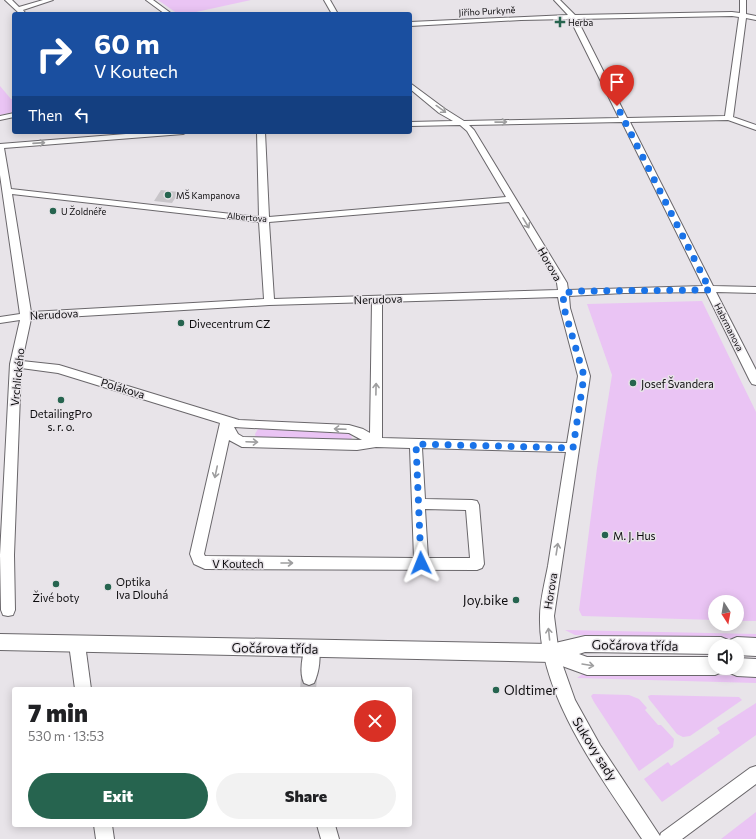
<!DOCTYPE html>
<html lang="en">
<head>
<meta charset="utf-8">
<style>
	:root { --surface:#fff; --page:#f2f2f2; --text:#202124; --muted:#757577; --accent:#26644f }
	body { margin:0; font-family:Commissioner,sans-serif; background:var(--page); color:var(--text); height:100vh; display:flex; flex-direction:column; font-size:15px; white-space:nowrap }
	* { box-sizing:border-box; margin:0 }
	p { font-size:13px; color:var(--muted) }
	.icon { flex:none; width:22px; height:22px; fill:none; stroke:currentColor; stroke-width:2; stroke-linecap:round; stroke-linejoin:round }
	.map { position:relative; flex:1; overflow:hidden }
	.details { position:absolute; left:12px; top:687px; width:400px; height:140px; display:flex; flex-direction:column; background:var(--surface); border-radius:4px; box-shadow:0 2px 10px #0003 }
	.details>* { flex:none }
	.top-card { position:absolute; left:12px; top:12px; width:400px; height:122px; border-radius:4px; box-shadow:0 2px 10px #0003; background:#1a4fa0; color:#fff; overflow:hidden }
	.needle { width:26px; rotate:169deg }
	.buttons { position:absolute; left:708px; top:595px; display:grid; gap:8px }
	.buttons a { display:grid; place-items:center; width:36px; height:36px; border-radius:50%; background:var(--surface); box-shadow:0 2px 10px #0003; font-size:20px }
	.pin { position:absolute; display:grid; place-items:center; width:34px; height:34px; color:#fff; margin:-41px -17px; border-radius:50% 50% 50% 0; rotate:-45deg; box-shadow:0 0 4px #0007 }
	.pin .icon { rotate:45deg }
	.me { position:absolute; width:44px; margin:-22px; rotate:358deg; stroke-linejoin:round; filter:drop-shadow(0 0 3px #0008) }
	.turn { display:flex; align-items:center; gap:14px; height:84px; padding:0 16px; font-size:18px }
	.turn .icon { width:52px; height:52px; stroke-width:2.5 }
	.turn b { display:block; font-size:28px; line-height:34px }
	.then { display:flex; align-items:center; height:38px; padding:0 16px; background:#0003; gap:8px; font-size:15px }
	.round { display:grid; place-items:center; flex:none; width:42px; height:42px; border-radius:21px; background:var(--page) }
	.headline { display:flex; align-items:center; justify-content:space-between; height:68px; padding:0 16px }
	h1 { font-size:24px; font-weight:800; line-height:30px }
	.button { display:flex; gap:8px; margin-top:auto; padding:8px 16px }
	.button a { flex:1; height:46px; border-radius:24px; background:var(--accent); color:#fff; font-size:16px; font-weight:800; line-height:46px; text-align:center }
	.button a+a { background:var(--page); color:var(--text) }
	.map>svg:first-child { display:block }
</style>
</head>
<body>
<div class="map">
<svg width="756" height="839" viewBox="0 0 756 839">
	<rect width="100%" height="100%" fill="#e8e4e9"/>
	<g fill="#eac4f4">
		<polygon points="158,0 251,0 187,14 178,14"/>
		<polygon points="0,86 11,99 14,99 14,112 0,115"/>
		<polygon points="702,301 756,412 756,621 737,621 737,602 715,602 715,620 582,616 579,610 597,468 612,375 587,304"/>
		<polygon points="258,429 350,433 352,438 348,443 256,439 255,434"/>
		<polygon points="565,630 756,634 756,639 575,635"/>
		<polygon points="584,673 756,676 756,683 577,678"/>
		<polygon points="593,694 629,695 639,699 647,708 645,710 658,725 661,725 674,739 673,747 639,771 594,702 591,696"/>
		<polygon points="651,695 739,697 742,700 690,736 683,737 677,734 649,699 648,696"/>
		<polygon points="756,703 756,735 662,802 644,779 668,762 671,766 720,733 717,728"/>
		<polygon points="756,812 756,839 721,839"/>
	</g>
	<polygon fill="#c8c5c9" points="161,190 179,192 172,203 154,201"/>
	<g fill="none" stroke-linecap="round" stroke-linejoin="round">
		<polyline stroke="#c7c4c8" stroke-width="16" stroke-dasharray="16 8" stroke-linecap="butt" points="308,689 309,678"/>
		<defs>
			<g id="minor">
				<polygon points="5,0 12,0 19,7 43,0 53,0 23,10 26,14 20,14"/>
				<polygon points="146,0 153,0 172,14 165,14"/>
				<polygon points="324,0 330,0 338,14 332,14"/>
				<path d="M554,0H560L575,15L732,12L740,13V0H746V14L756,16V20L746,18L733,117L756,125V130L728,120L630,122L713,286L756,287V293L716,292L756,370V385L752,384L750,381L706,292L624,293L569,296L570,308L590,376L554,616L559,655L575,700L600,745L660,836L661,833L750,768L756,766V784L682,839H642C601,777 538,694 540,617C540,600 545,582 548,566C554,528 560,490 566,452L422,448L425,499L472,500L477,501L479,505L484,564L482,568L477,570L205,569L194,564L190,554L220,423L58,373L21,368L14,555L15,610L13,615L8,616L3,615L1,610L0,555L10,364L20,320L0,323V317L20,314L0,175V144L151,132H187L183,134L4,148L11,189L259,217L257,132H265L269,217L506,197L467,131L460,125L410,126V122L453,121L439,113L410,89V83L445,109L464,121L619,118L570,19L521,20L410,26V22L568,15ZM732,16L739,17L725,116L627,118L577,19ZM622,122L703,286L568,290L567,283L474,130L469,125ZM12,194L259,222L264,299L31,312ZM509,202L557,283L558,290L274,299L269,222ZM558,297L560,308L578,376L567,443L382,438V302ZM372,302L370,433L363,429L349,425L239,420L59,365L22,361L31,319L269,305ZM234,427L349,433L362,440L243,437L238,434ZM229,440L242,447L357,450L376,447L410,448L414,558L205,556L204,554ZM425,509L466,510L470,558H428Z"/>
				<polygon points="14,113 14,117 0,120 0,116"/>
				<polygon points="77,637 82,639 85,644 91,689 75,689 69,644 72,639"/>
				<path d="M312,642L317,644C322,654 319,673 314,683L309,685L304,683C299,673 302,654 307,644Z"/>
				<polygon points="94,825 112,825 114,839 96,839"/>
				<polygon points="317,825 335,825 339,839 321,839"/>
			</g>
			<g id="tertiary">
				<polygon points="0,634 551,644 585,636 721,637 728,640 729,643 730,640 737,637 756,638 756,656 737,655 737,646 715,646 715,654 585,652 579,654 587,657 715,657 715,668 724,668 722,672 715,675 587,675 551,662 0,650"/>
				<polygon points="737,658 756,659 756,677 737,676 730,673 728,668 737,668"/>
			</g>
		</defs>
		<use href="#minor" stroke="#6a676b" stroke-width="2"/>
		<use href="#tertiary" stroke="#6a676b" stroke-width="2"/>
		<use href="#minor" fill="#fff" fill-rule="evenodd"/>
		<use href="#tertiary" fill="#fff" fill-rule="evenodd"/>
	</g>
	<defs><path id="oneway-shaft" d="M-6 0H5M1.5-3L5.5 0L1.5 3" fill="none" stroke-width="1.6" stroke-linecap="round" stroke-linejoin="round"/></defs>
	<g stroke="#9e9e9f">
		<use href="#oneway-shaft" transform="translate(441 109) rotate(36)"/>
		<use href="#oneway-shaft" transform="translate(501 122) rotate(-1)"/>
		<use href="#oneway-shaft" transform="translate(39 143) rotate(-4)"/>
		<use href="#oneway-shaft" transform="translate(526 223) rotate(59)"/>
		<use href="#oneway-shaft" transform="translate(376 389) rotate(-89)"/>
		<use href="#oneway-shaft" transform="translate(340 429) rotate(-178)"/>
		<use href="#oneway-shaft" transform="translate(252 442) rotate(2)"/>
		<use href="#oneway-shaft" transform="translate(216 472) rotate(102)"/>
		<use href="#oneway-shaft" transform="translate(557 549) rotate(-81)"/>
		<use href="#oneway-shaft" transform="translate(287 563)"/>
		<use href="#oneway-shaft" transform="translate(549 634) rotate(-96)"/>
		<use href="#oneway-shaft" transform="translate(588 665) rotate(9)"/>
	</g>
	<g fill="none" stroke-linecap="round" stroke-linejoin="round">
		<polyline stroke="#1a73e8" stroke-width="7" stroke-dasharray="0 12.6" points="421,563 416,444 573,448 584,376 564,308 563,293 581,291 710,290 617,106"/>
	</g>
	<g fill="#26644f" stroke="#e8e4e9" stroke-width="1.5">
		<path d="M558 16h4v4h4v4h-4v4h-4v-4h-4v-4h4z"/>
		<circle cx="168" cy="195" r="4"/>
		<circle cx="53" cy="211" r="4"/>
		<circle cx="181" cy="323" r="4"/>
		<circle cx="633" cy="383" r="4"/>
		<circle cx="61" cy="400" r="4"/>
		<circle cx="605" cy="535" r="4"/>
		<circle cx="56" cy="584" r="4"/>
		<circle cx="108" cy="587" r="4"/>
		<circle cx="516" cy="600" r="4"/>
		<circle cx="496" cy="690" r="4"/>
	</g>
	<g text-anchor="middle" dominant-baseline="central" stroke-width="3" stroke-linejoin="round" paint-order="stroke">
		<g font-size="9" fill="#0d0c0e" stroke="#e8e4e9">
			<text transform="translate(487 11) rotate(-3)">Jiřího Purkyně</text>
			<text transform="translate(247 217) rotate(5)">Albertova</text>
			<text transform="translate(729 327) rotate(63)">Habrmanova</text>
		</g>
		<g font-size="9" fill="#0d0c0e" stroke="#e8e4e9" text-anchor="start">
			<text x="568" y="22">Herba</text>
			<text x="176" y="195">MŠ Kampanova</text>
			<text x="61" y="211">U Žoldnéře</text>
		</g>
		<g font-size="11" fill="#0d0c0e" stroke="#e8e4e9">
			<text transform="translate(550 264) rotate(60)">Horova</text>
			<text transform="translate(378 299) rotate(-2)">Nerudova</text>
			<text transform="translate(54 314) rotate(-3)">Nerudova</text>
			<text transform="translate(17 377) rotate(-84)">Vrchlického</text>
			<text transform="translate(123 388) rotate(17)">Polákova</text>
			<text x="238" y="563">V Koutech</text>
			<text transform="translate(550 591) rotate(-81)">Horova</text>
		</g>
		<g font-size="11" fill="#0d0c0e" stroke="#e8e4e9" text-anchor="start">
			<text x="189" y="323">Divecentrum CZ</text>
			<text x="641" y="383">Josef Švandera</text>
			<text x="61" y="413" text-anchor="middle">DetailingPro<tspan x="61" dy="13">s. r. o.</tspan></text>
			<text x="613" y="535">M. J. Hus</text>
			<text x="116" y="581">Optika<tspan x="116" dy="13">Iva Dlouhá</tspan></text>
			<text x="56" y="597" text-anchor="middle">Živé boty</text>
		</g>
		<g font-size="13" fill="#0d0c0e" stroke="#e8e4e9" text-anchor="end">
			<text x="508" y="600">Joy.bike</text>
			<text x="504" y="690" text-anchor="start">Oldtimer</text>
		</g>
		<g font-size="13" fill="#0d0c0e" stroke="#e8e4e9">
			<text transform="translate(635 645) rotate(1)">Gočárova třída</text>
			<text transform="translate(275 648) rotate(1)">Gočárova třída</text>
			<text transform="translate(595 749) rotate(58)">Sukovy sady</text>
		</g>
	</g>
</svg>
<div class="buttons">
<a><svg class="needle" viewBox="-14 -14 28 28"><path d="M0-13l5 13h-10z" fill="#e53935"/><path d="M0 13l5-13h-10z" fill="#757577"/></svg></a>
<a><svg class="icon" aria-label="sound" viewBox="0 0 24 24"><path d="M4 9h4l5-4v14l-5-4H4zM17 9q2 3 0 6"/></svg></a>
</div>
<div class="pin" style="left:617px;top:106px;background:#d93025"><svg class="icon" aria-label="arrive" viewBox="0 0 24 24"><path d="M6 21V4h12l-3 4 3 4H6"/></svg></div>
<svg class="me" style="left:421px;top:563px" viewBox="-20 -20 40 40"><path d="M0-17L14 15 0 8-14 15z" fill="#1a73e8" stroke="#fff" stroke-width="4"/></svg>
<div class="top-card">
<div class="turn"><svg class="icon" aria-label="right" viewBox="0 0 24 24"><path d="M7 20v-9h11M14 6l5 5-5 5"/></svg><div><b>60 m</b>V Koutech</div></div>
<div class="then">Then<svg class="icon" aria-label="left" viewBox="0 0 24 24"><path d="M17 20v-9H6M10 6l-5 5 5 5"/></svg></div>
</div>
<section class="details">
<div class="headline"><div><h1>7 min</h1><p>530 m · 13:53</p></div><a class="round" style="background:#d93025;color:#fff"><svg class="icon" aria-label="close" viewBox="0 0 24 24"><path d="M6 6l12 12M18 6L6 18"/></svg></a></div>
<div class="button"><a>Exit</a><a>Share</a></div>
</section>
</div>
</body>
</html>
